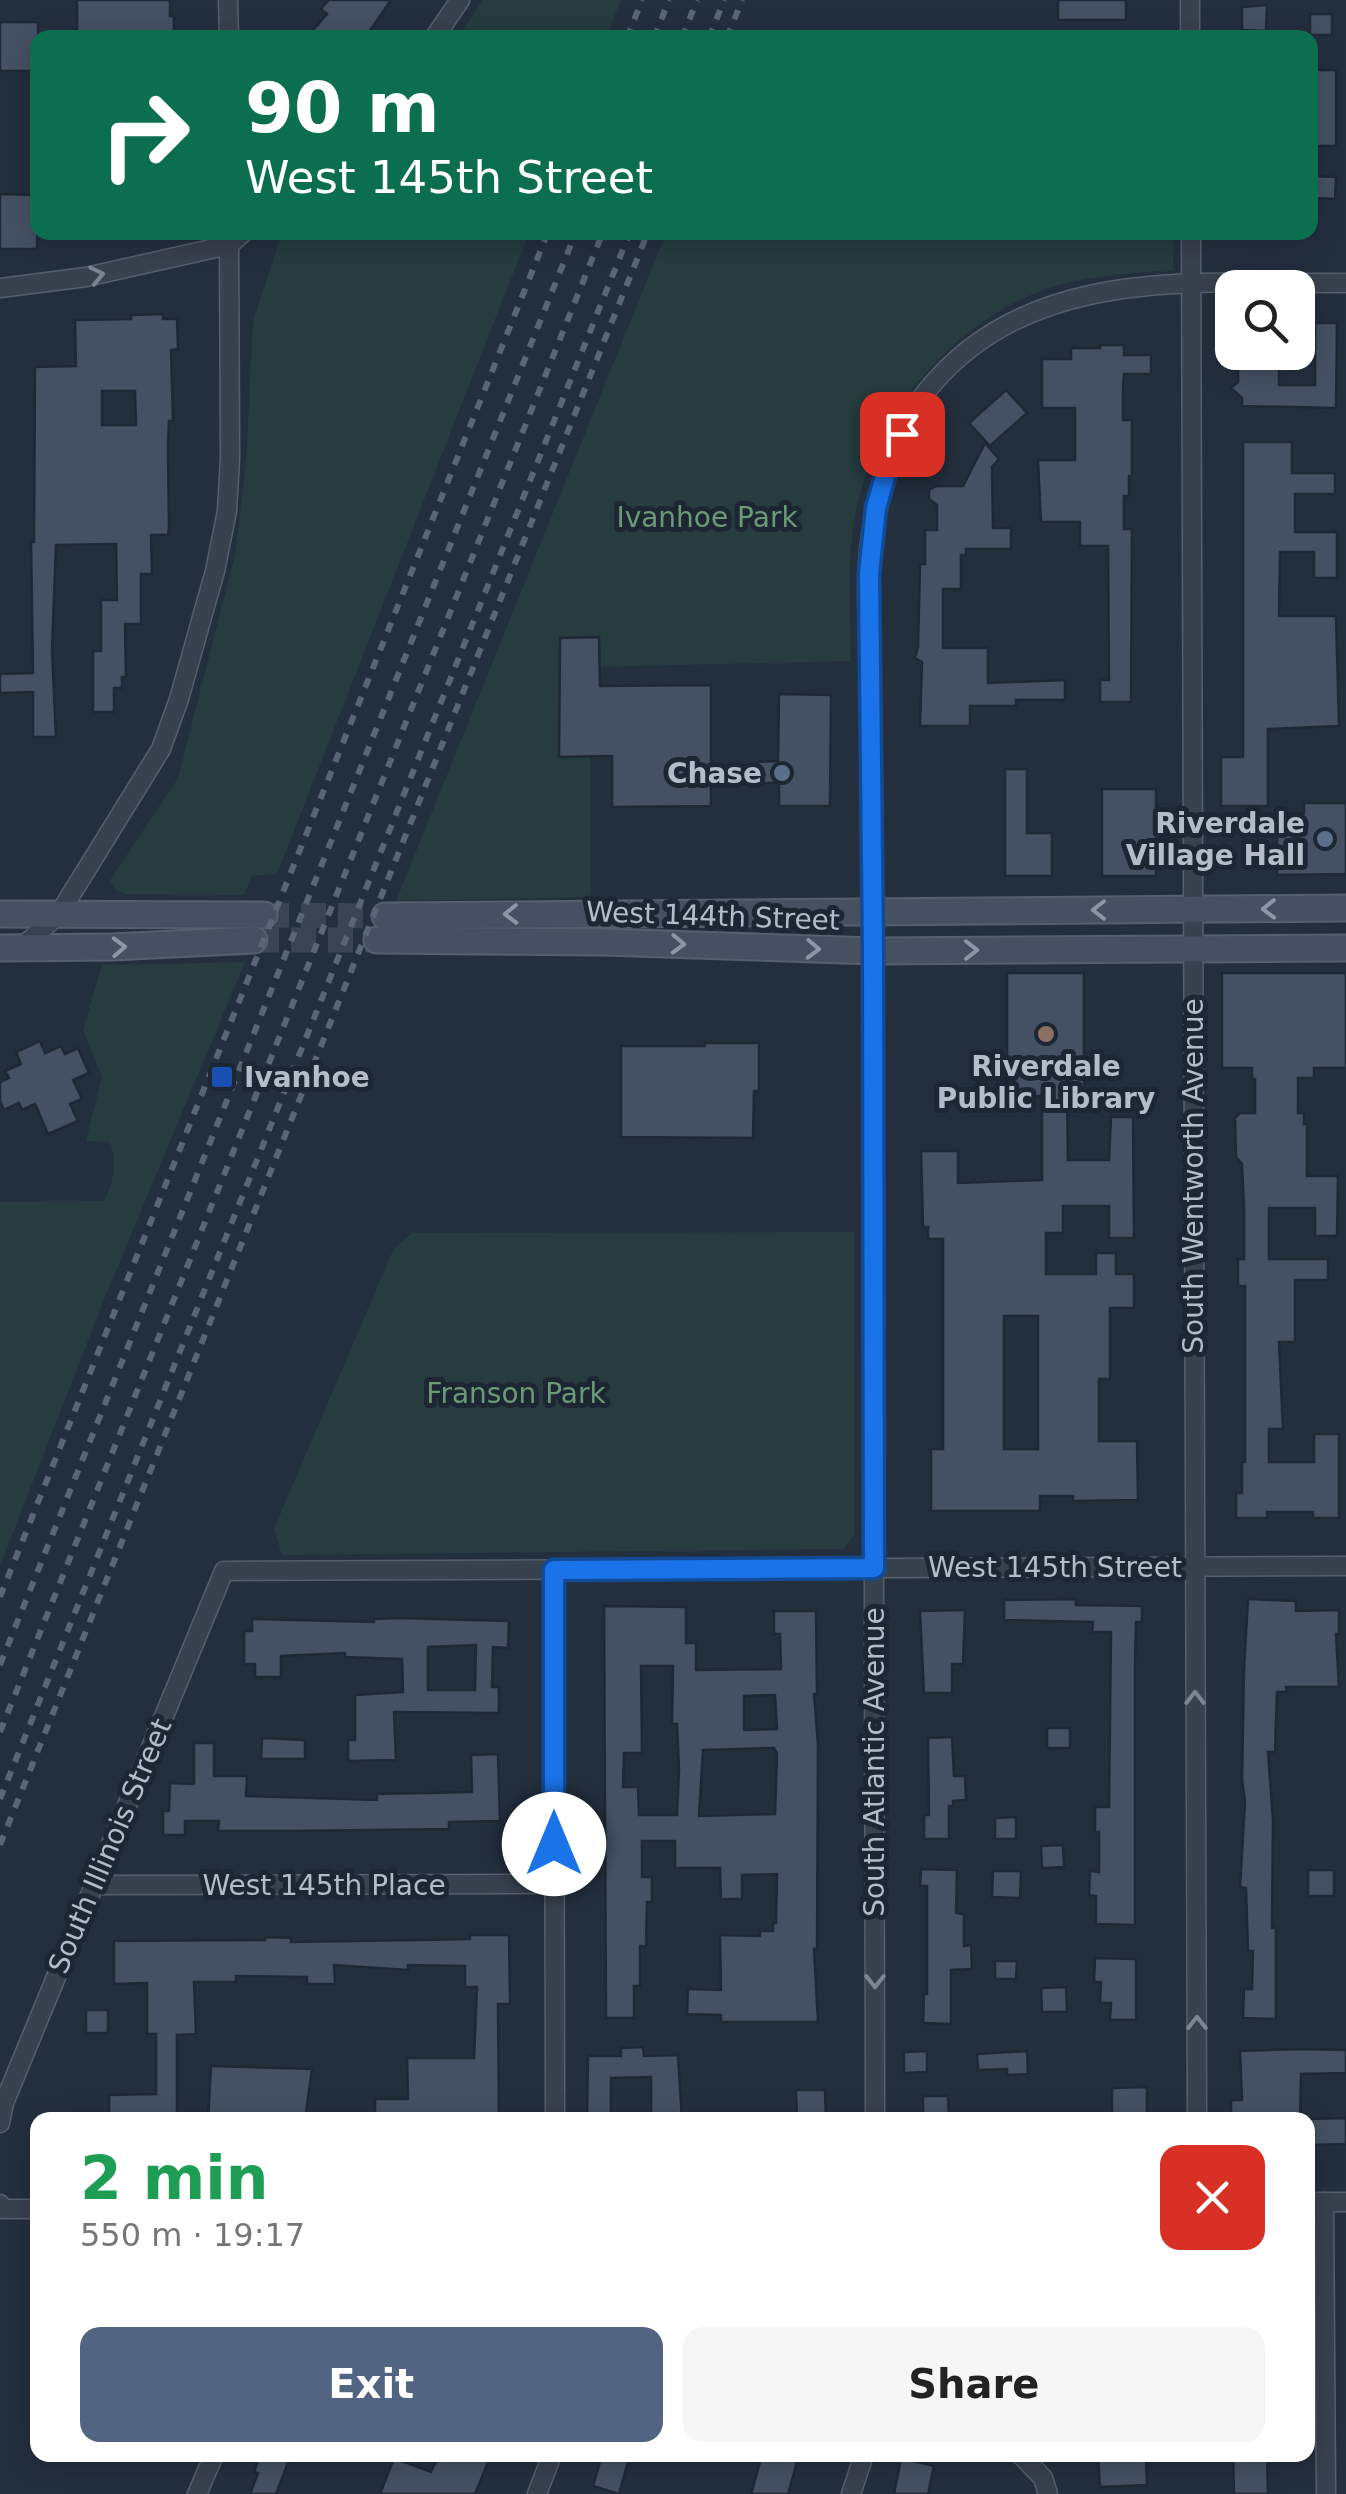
<!DOCTYPE html>
<html lang="en">
<head>
<meta charset="utf-8">
<style>
	:root { --surface:#fff; --page:#f6f6f6; --text:#222; --muted:#767676; --accent:#516482 }
	body { margin:0; font-family:"DejaVu Sans",sans-serif; background:var(--page); color:var(--text); height:100vh; display:flex; flex-direction:column; font-size:38px; white-space:nowrap }
	* { box-sizing:border-box; margin:0 }
	p { font-size:32px; color:var(--muted) }
	.icon { flex:none; width:55px; height:55px; fill:none; stroke:currentColor; stroke-width:2; stroke-linecap:round; stroke-linejoin:round }
	.map { position:relative; flex:1; overflow:hidden }
	.panel { position:absolute; left:30px; top:2112px; width:1285px; height:350px; display:flex; flex-direction:column; background:var(--surface); border-radius:20px; box-shadow:0 5px 25px #0003 }
	.panel>* { flex:none }
	.banner { position:absolute; left:30px; top:30px; width:1288px; height:210px; border-radius:20px; box-shadow:0 5px 25px #0003; background:#0b6e4f; color:#fff; overflow:hidden }
	.fabs { position:absolute; left:1215px; top:270px; display:grid; gap:20px }
	.fabs a { display:grid; place-items:center; width:100px; height:100px; border-radius:20px; background:var(--surface); box-shadow:0 5px 25px #0003; font-size:50px }
	.pin { position:absolute; display:grid; place-items:center; width:85px; height:85px; color:#fff; margin:-42px; border-radius:20px; box-shadow:0 5px 15px #0006 }
	.me { position:absolute; width:110px; margin:-55px; rotate:0deg; stroke-linejoin:round; filter:drop-shadow(0 0 8px #0008) }
	.turn { display:flex; align-items:center; gap:35px; height:210px; padding:0 50px; font-size:45px }
	.turn .icon { width:130px; height:130px; stroke-width:2.5 }
	.turn b { display:block; font-size:70px; line-height:85px }
	.round { display:grid; place-items:center; flex:none; width:105px; height:105px; border-radius:20px; background:var(--page) }
	.summary { display:flex; align-items:center; justify-content:space-between; height:170px; padding:0 50px }
	h1 { font-size:60px; font-weight:600; line-height:75px; color:#1e9e55 }
	.primary-button { display:flex; gap:20px; margin-top:auto; padding:20px 50px }
	.primary-button a { flex:1; height:115px; border-radius:20px; background:var(--accent); color:#fff; font-size:40px; font-weight:600; line-height:115px; text-align:center }
	.primary-button a+a { background:var(--page); color:var(--text) }
	.map>svg:first-child { display:block }
</style>
</head>
<body>
<div class="map">
<svg width="1346" height="2494" viewBox="0 0 1346 2494">
	<rect width="100%" height="100%" fill="#242f3e"/>
	<g fill="#263c3f">
		<polygon points="483,0 621,0 606,37 458,37"/>
		<polygon points="282,233 529,233 277,874 252,876 244,895 125,894 115,890 110,880 178,778 235,555 246,463 253,321"/>
		<path d="M666,233H1173V270C1136,273 1096,275 1059,285C950,317 864,425 852,538C847,578 851,621 851,661L590,667L591,897L396,901Z"/>
		<path d="M245,962L105,1297L0,1566V1202L104,1201C114,1182 117,1163 110,1142L86,1141L102,1077L83,1030L102,965Z"/>
		<polygon points="854,1232 855,1534 843,1549 282,1555 274,1529 393,1250 412,1233"/>
	</g>
	<g fill="#455162" stroke="#1f2835" stroke-width="2.5" fill-rule="evenodd">
		<polygon points="77,0 170,0 170,16 174,16 174,38 77,33"/>
		<polygon points="329,0 391,0 365,38 306,38 327,14 321,9"/>
		<rect x="1058" y="0" width="68" height="20"/>
		<polygon points="1267,5 1266,31 1242,30 1242,7"/>
		<rect x="1310" y="14" width="22" height="21"/>
		<rect x="0" y="22" width="38" height="49"/>
		<polygon points="1312,70 1336,70 1336,146 1313,146 1310,123"/>
		<polygon points="1313,176 1336,177 1335,199 1313,198"/>
		<polygon points="0,194 38,195 37,249 0,249"/>
		<path d="M163,314V319H177L178,349L171,350L173,421H169L168,448L169,528L168,535H151L152,574H141V624H125L126,677H122V688H114V712H93V651H101V600H117L116,544L56,545L52,650L56,737H33V692L0,693V674L33,673L31,542H34L35,367L76,366L75,320L131,319V315ZM102,391H135L136,425H102Z"/>
		<polygon points="1315,323 1337,323 1336,408 1242,406 1242,398 1231,388 1238,382 1238,355 1279,355 1279,385 1315,385"/>
		<polygon points="1100,345 1124,345 1124,355 1151,355 1151,374 1124,374 1123,388 1123,420 1132,420 1132,476 1129,476 1129,496 1124,496 1124,529 1132,529 1131,702 1100,702 1100,680 1109,680 1108,546 1080,546 1080,522 1041,522 1038,460 1075,460 1075,408 1042,408 1042,359 1071,359 1071,348 1100,348"/>
		<polygon points="1006,390 1027,413 990,446 969,423"/>
		<polygon points="1243,442 1292,442 1292,473 1335,473 1335,494 1295,494 1295,532 1337,532 1337,578 1314,578 1314,552 1280,552 1279,616 1336,616 1339,726 1268,729 1268,806 1221,806 1221,757 1243,757"/>
		<polygon points="985,443 999,459 992,467 993,528 1011,528 1011,549 966,549 966,555 961,555 961,589 943,589 943,648 988,648 988,683 1065,680 1065,700 1016,700 1016,706 970,706 970,726 920,726 922,662 915,658 918,647 920,564 925,564 925,530 937,530 937,505 929,499 929,490 936,486 963,486"/>
		<polygon points="599,637 600,686 711,685 711,806 612,807 612,756 559,757 560,638"/>
		<polygon points="779,694 831,695 830,806 779,806 779,783 759,783 758,762 778,761"/>
		<polygon points="1005,769 1027,769 1027,833 1052,833 1052,876 1005,876"/>
		<rect x="1102" y="789" width="54" height="87"/>
		<polygon points="1304,803 1346,803 1346,874 1277,875 1277,813 1304,813"/>
		<path d="M1007,973H1084V1096H1067L1068,1160H1109L1111,1117H1133L1134,1238H1109V1206H1063V1233H1046V1274H1096V1253H1116V1274H1134V1308H1110V1379H1099V1441H1137L1138,1500L1073,1501V1496H1040V1511H931V1449H943V1239H928V1227H923L921,1151H958V1183L1042,1180V1096H1007ZM1004,1316H1038V1449H1004Z"/>
		<polygon points="1222,973 1346,973 1346,1068 1314,1068 1314,1078 1298,1078 1298,1113 1304,1113 1304,1124 1307,1124 1307,1176 1338,1176 1337,1236 1315,1236 1315,1208 1269,1208 1269,1259 1328,1259 1328,1280 1295,1280 1295,1342 1279,1342 1283,1429 1269,1429 1269,1462 1314,1462 1314,1434 1339,1434 1339,1518 1313,1518 1313,1512 1267,1512 1267,1518 1236,1518 1236,1493 1242,1493 1242,1462 1245,1462 1245,1286 1238,1286 1238,1259 1244,1259 1244,1208 1242,1164 1236,1157 1235,1118 1240,1113 1255,1113 1255,1079 1252,1079 1252,1068 1222,1068"/>
		<polygon points="40,1041 45,1053 61,1046 65,1054 78,1048 89,1073 73,1080 82,1099 70,1104 78,1121 48,1134 35,1104 22,1110 19,1103 4,1110 0,1101 0,1082 9,1078 5,1071 21,1064 16,1052"/>
		<polygon points="705,1043 759,1043 759,1091 754,1091 753,1138 621,1137 621,1046 705,1046"/>
		<polygon points="1076,1599 1076,1605 1142,1606 1142,1622 1136,1622 1135,1664 1135,1925 1096,1924 1096,1896 1089,1895 1090,1871 1099,1872 1099,1832 1095,1832 1095,1807 1109,1807 1111,1632 1092,1632 1093,1622 1004,1620 1004,1600"/>
		<polygon points="1248,1599 1296,1601 1296,1611 1339,1610 1339,1634 1336,1634 1339,1687 1286,1687 1287,1692 1277,1692 1275,1752 1268,1752 1273,1820 1272,1928 1276,1928 1276,2019 1243,2018 1244,1989 1252,1989 1253,1951 1248,1951 1246,1888 1240,1887 1245,1802 1242,1780 1244,1669"/>
		<path d="M604,1606L686,1607V1643H696V1670L781,1669L780,1634H774V1611H816L817,1694H814L818,1745L817,1949H814L818,2022H721V2015L687,2014L688,1989L721,1990L720,1935L760,1936V1931H773V1923H776L777,1874L742,1875V1899H721L720,1868H675V1841H642V1877H652V1902H647L646,1947L640,1946V1986H634V2018H606ZM641,1666H673L672,1724H677L679,1769L677,1815H639L638,1787H623L624,1753H642ZM775,1695L777,1729L744,1730V1696ZM774,1748L777,1753L775,1814L699,1816L703,1750Z"/>
		<polygon points="965,1610 963,1664 952,1664 952,1693 924,1693 920,1611"/>
		<path d="M398,1618L509,1621L508,1648L493,1647L492,1687H499V1713L394,1712L396,1760L348,1761V1740H355V1695L403,1692L402,1659L345,1657V1653L281,1656V1677H255V1664H244V1631H252V1619L374,1622V1619ZM476,1645L475,1690H428V1647Z"/>
		<rect x="1047" y="1728" width="23" height="20"/>
		<polygon points="952,1737 954,1776 965,1776 966,1800 953,1801 953,1806 949,1806 949,1839 924,1839 924,1815 929,1815 928,1738"/>
		<polygon points="262,1738 305,1740 305,1759 261,1759"/>
		<polygon points="194,1743 214,1743 214,1776 247,1776 246,1796 377,1800 377,1794 472,1792 471,1755 498,1754 500,1821 449,1822 449,1829 290,1831 218,1831 219,1821 185,1821 185,1835 163,1835 163,1811 169,1811 170,1783 194,1784"/>
		<polygon points="1016,1817 1016,1839 995,1839 995,1818"/>
		<polygon points="1063,1845 1064,1867 1042,1868 1041,1846"/>
		<polygon points="921,1869 957,1870 956,1913 964,1914 964,1946 971,1945 972,1969 951,1970 951,2024 923,2023 924,1994 927,1994 927,1886 920,1886"/>
		<rect x="1308" y="1870" width="26" height="26"/>
		<polygon points="993,1871 1021,1871 1020,1898 992,1897"/>
		<polygon points="470,1935 509,1935 510,2004 498,2004 499,2120 375,2120 375,2099 408,2099 407,2058 474,2058 477,1987 465,1987 465,1966 408,1965 408,1970 334,1965 335,1984 307,1984 307,1977 236,1976 236,1982 194,1982 196,2034 177,2035 177,2120 109,2120 109,2095 156,2094 156,2034 147,2034 147,1983 114,1984 114,1941 265,1940 265,1937 291,1938 291,1942 419,1940 470,1939"/>
		<polygon points="1095,1958 1136,1959 1136,2020 1110,2020 1111,2003 1100,2003 1101,1982 1094,1982"/>
		<polygon points="995,1961 1017,1961 1016,1979 995,1979"/>
		<polygon points="1066,1987 1067,2012 1042,2012 1041,1988"/>
		<rect x="86" y="2010" width="22" height="23"/>
		<polygon points="643,2047 644,2056 678,2055 682,2120 651,2120 651,2077 611,2078 611,2120 587,2120 588,2056 621,2056 621,2048"/>
		<polygon points="1300,2049 1346,2050 1346,2073 1301,2074 1300,2120 1231,2120 1231,2100 1242,2100 1240,2051"/>
		<polygon points="927,2051 927,2072 904,2073 904,2052"/>
		<polygon points="1027,2051 1028,2074 1007,2075 1007,2069 978,2070 977,2054"/>
		<polygon points="211,2066 312,2069 305,2120 208,2120"/>
		<polygon points="1147,2087 1147,2120 1112,2120 1112,2088"/>
		<polygon points="796,2090 825,2090 826,2120 797,2120"/>
		<polygon points="923,2096 948,2096 949,2120 923,2120"/>
		<polygon points="1346,2118 1346,2144 1309,2145 1308,2119"/>
		<polygon points="260,2455 291,2455 276,2494 250,2494 258,2473 254,2472"/>
		<polygon points="439,2455 491,2455 475,2494 380,2494 394,2458 431,2472"/>
		<polygon points="602,2455 630,2455 619,2494 593,2486"/>
		<polygon points="762,2455 799,2455 788,2494 751,2494"/>
		<polygon points="1146,2455 1147,2485 1100,2487 1098,2457"/>
		<polygon points="1233,2455 1267,2455 1268,2494 1234,2494"/>
		<polygon points="901,2458 934,2466 928,2494 894,2494"/>
	</g>
	<g fill="none" stroke-linecap="round" stroke-linejoin="round">
		<g stroke="#3a4453" stroke-width="25" stroke-dasharray="25 12" stroke-linecap="butt">
			<polyline points="264,915 385,916"/>
			<polyline points="254,940 377,940"/>
		</g>
		<defs>
			<g id="street">
				<polyline points="228,0 229,38"/>
				<polyline points="1190,0 1190,38"/>
				<polyline points="434,38 460,0"/>
				<polyline points="1191,232 1197,2120"/>
				<polyline points="0,288 86,277 229,245 244,232"/>
				<polyline points="21,948 59,914 161,749 179,699 215,571 227,511 230,458 229,232"/>
				<polyline points="554,1570 555,2120"/>
				<polyline points="93,1885 555,1884"/>
				<path d="M875,2120C874,1757 874,1393 873,1030C873,920 872,810 870,700C870,646 863,588 871,535C878,487 896,431 926,392C1028,263 1201,284 1346,283"/>
				<polyline points="0,2123 4,2103 224,1571 1346,1566"/>
				<polyline points="1308,2202 1346,2202"/>
				<polyline points="1324,2202 1326,2494"/>
				<polyline points="0,2204 1,2209 38,2209"/>
				<polyline points="1021,2455 1043,2478 1048,2494"/>
				<polyline points="197,2494 214,2455"/>
				<polyline points="537,2494 552,2455"/>
				<polyline points="851,2494 864,2455"/>
			</g>
			<g id="secondary">
				<polyline points="0,914 264,915"/>
				<polyline points="385,916 1346,908"/>
				<polyline points="377,940 603,942 873,951 1346,948"/>
				<polyline points="0,948 112,947 254,940"/>
			</g>
		</defs>
		<use href="#street" stroke="#565f6c" stroke-width="21"/>
		<use href="#secondary" stroke="#565f6c" stroke-width="29"/>
		<use href="#street" stroke="#38414e" stroke-width="18"/>
		<use href="#secondary" stroke="#465061" stroke-width="25"/>
		<g stroke="#5a6575" stroke-width="6" stroke-dasharray="10 10" stroke-linecap="butt">
			<polyline points="627,38 642,0"/>
			<polyline points="654,38 669,0"/>
			<polyline points="682,38 697,0"/>
			<polyline points="709,38 724,0"/>
			<polyline points="727,38 742,0"/>
			<polyline points="0,1597 548,232"/>
			<polyline points="0,1665 576,232"/>
			<polyline points="0,1732 603,232"/>
			<polyline points="0,1799 630,232"/>
			<polyline points="0,1845 648,232"/>
		</g>
	</g>
	<defs><path id="oneway-chevron" d="M-2-3.5L2.5 0L-2 3.5" fill="none" stroke-width="1.6" stroke-linecap="round" stroke-linejoin="round" transform="scale(2.5)"/></defs>
	<g stroke="#7c8592">
		<use href="#oneway-chevron" transform="translate(97 275) rotate(-12)"/>
		<use href="#oneway-chevron" transform="translate(1195 1698) rotate(-90)"/>
		<use href="#oneway-chevron" transform="translate(875 1981) rotate(90)"/>
		<use href="#oneway-chevron" transform="translate(1197 2023) rotate(-90)"/>
	</g>
	<g stroke="#8e96a5">
		<use href="#oneway-chevron" transform="translate(1269 909) rotate(179)"/>
		<use href="#oneway-chevron" transform="translate(1099 910) rotate(180)"/>
		<use href="#oneway-chevron" transform="translate(511 914) rotate(179)"/>
		<use href="#oneway-chevron" transform="translate(678 944) rotate(2)"/>
		<use href="#oneway-chevron" transform="translate(119 947) rotate(-2)"/>
		<use href="#oneway-chevron" transform="translate(813 949) rotate(2)"/>
		<use href="#oneway-chevron" transform="translate(971 950)"/>
	</g>
	<g fill="none" stroke-linecap="round" stroke-linejoin="round">
		<defs>
			<polyline id="route" points="554,1844 554,1570 874,1568 873,951 869,574 876,508 886,473 902,434"/>
		</defs>
		<use href="#route" stroke="#114b97" stroke-width="25"/>
		<use href="#route" stroke="#1a73e8" stroke-width="18"/>
	</g>
	<g fill="#5c6f8a" stroke="#1d2633" stroke-width="4">
		<circle cx="782" cy="773" r="10"/>
		<circle cx="1325" cy="839" r="10"/>
	</g>
	<circle fill="#8d6e63" stroke="#1d2633" stroke-width="4" cx="1046" cy="1034" r="10"/>
	<rect fill="#1a4fb4" stroke="#1d2633" stroke-width="4" x="210" y="1065" width="24" height="24" rx="5"/>
	<g text-anchor="middle" dominant-baseline="central" stroke-width="10" stroke-linejoin="round" paint-order="stroke">
		<g font-size="28" fill="#6b9a76" stroke="#1d2633">
			<text x="707" y="517">Ivanhoe Park</text>
			<text x="516" y="1393">Franson Park</text>
		</g>
		<g font-size="28" font-weight="bold" fill="#b4bcc9" stroke="#1d2633" text-anchor="end">
			<text x="762" y="773">Chase</text>
			<text x="1305" y="823">Riverdale<tspan x="1305" dy="32">Village Hall</tspan></text>
			<text x="1046" y="1066" text-anchor="middle">Riverdale<tspan x="1046" dy="32">Public Library</tspan></text>
			<text x="244" y="1077" text-anchor="start">Ivanhoe</text>
		</g>
		<g font-size="28" fill="#b4bcc9" stroke="#1d2633">
			<text transform="translate(713 916) rotate(2)">West 144th Street</text>
			<text transform="translate(1193 1176) rotate(-90)">South Wentworth Avenue</text>
			<text x="1055" y="1567">West 145th Street</text>
			<text transform="translate(874 1762) rotate(-90)">South Atlantic Avenue</text>
			<text transform="translate(110 1846) rotate(-67)">South Illinois Street</text>
			<text x="324" y="1885">West 145th Place</text>
		</g>
	</g>
</svg>
<div class="fabs">
<a><svg class="icon" aria-label="search" viewBox="0 0 24 24"><circle cx="10" cy="10" r="6"/><path d="M15 15l6 6"/></svg></a>
</div>
<div class="pin" style="left:902px;top:434px;background:#d93025"><svg class="icon" aria-label="arrive" viewBox="0 0 24 24"><path d="M6 21V4h12l-3 4 3 4H6"/></svg></div>
<svg class="me" style="left:554px;top:1844px" viewBox="-20 -20 40 40"><circle r="19" fill="#fff"/><path d="M0-13L10 11 0 6-10 11z" fill="#1a73e8"/></svg>
<div class="banner">
<div class="turn"><svg class="icon" aria-label="right" viewBox="0 0 24 24"><path d="M7 20v-9h11M14 6l5 5-5 5"/></svg><div><b>90 m</b>West 145th Street</div></div>
</div>
<section class="panel">
<div class="summary"><div><h1>2 min</h1><p>550 m · 19:17</p></div><a class="round" style="background:#d93025;color:#fff"><svg class="icon" aria-label="close" viewBox="0 0 24 24"><path d="M6 6l12 12M18 6L6 18"/></svg></a></div>
<div class="primary-button"><a>Exit</a><a>Share</a></div>
</section>
</div>
</body>
</html>
